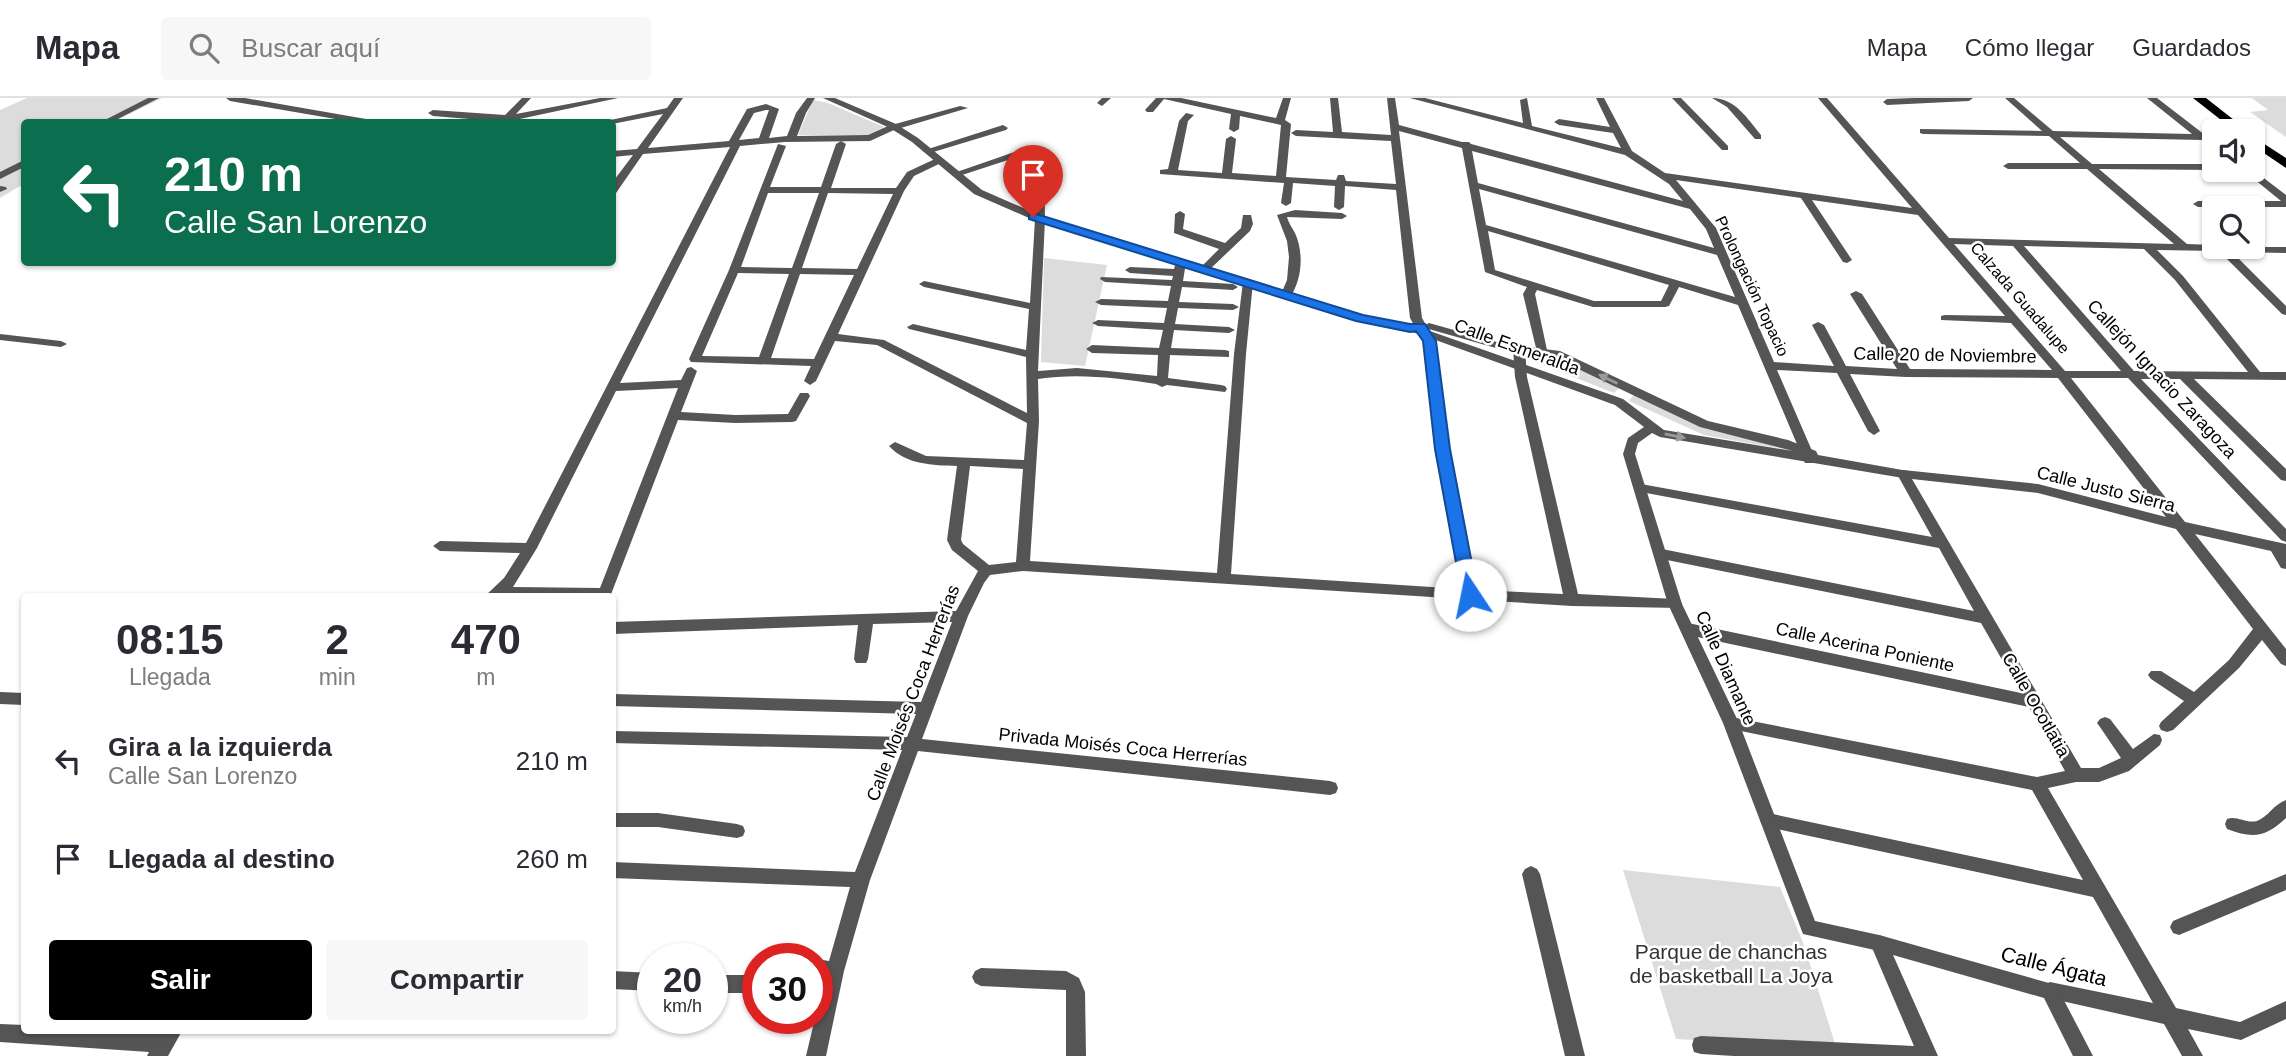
<!DOCTYPE html>
<html lang="es">
<head>
<meta charset="utf-8">
<style>
	:root { --surface:#fff; --page:#f7f7f7; --text:#2b2b33; --muted:#7c7c81; --line:#e1e1e2; --accent:#000 }
	body { margin:0; font-family:Arial,sans-serif; background:var(--page); color:var(--text); height:100vh; display:flex; flex-direction:column; font-size:26px; white-space:nowrap }
	* { box-sizing:border-box; margin:0 }
	p { font-size:23px; color:var(--muted) }
	.icon { flex:none; width:38px; height:38px; fill:none; stroke:currentColor; stroke-width:2; stroke-linecap:round; stroke-linejoin:round }
	.map { position:relative; flex:1; overflow:hidden }
	.panel { position:absolute; left:21px; top:495px; width:595px; height:441px; display:flex; flex-direction:column; background:var(--surface); border-radius:7px; box-shadow:0 2px 5px #0004 }
	.panel>* { flex:none }
	.top-card { position:absolute; left:21px; top:21px; width:595px; height:147px; border-radius:7px; box-shadow:0 2px 5px #0004; background:#0b6e4f; color:#fff; overflow:hidden }
	.buttons { position:absolute; left:2202px; top:21px; display:grid; gap:14px }
	.buttons a { display:grid; place-items:center; width:63px; height:63px; border-radius:7px; background:var(--surface); box-shadow:0 2px 5px #0004; font-size:35px }
	.speed { position:absolute; left:637px; top:845px; display:flex; gap:14px; font-size:35px; font-weight:700; text-align:center }
	.speed>* { display:grid; place-content:center; width:91px; height:91px; border-radius:50%; background:var(--surface); box-shadow:0 2px 5px #0004; line-height:1 }
	.speed small { font-size:18px; font-weight:400 }
	.speed .limit { border:10px solid #d22; background:#fff; color:#111 }
	.pin { position:absolute; display:grid; place-items:center; width:60px; height:60px; color:#fff; margin:-72px -30px; border-radius:50% 50% 50% 0; rotate:-45deg; box-shadow:0 0 7px #0007 }
	.pin .icon { rotate:45deg }
	.me { position:absolute; width:77px; margin:-38px; rotate:349deg; stroke-linejoin:round; filter:drop-shadow(0 0 5px #0008) }
	.turn { display:flex; align-items:center; gap:24px; height:147px; padding:0 28px; font-size:32px }
	.turn .icon { width:91px; height:91px; stroke-width:2.5 }
	.turn b { display:block; font-size:49px; line-height:60px }
	.eta { display:flex; justify-content:space-evenly; align-items:center; height:119px; text-align:center }
	.eta b { font-size:42px; font-weight:700; line-height:49px }
	.primary-button { display:flex; gap:14px; margin-top:auto; padding:14px 28px }
	.primary-button a { flex:1; height:80px; border-radius:7px; background:var(--accent); color:#fff; font-size:28px; font-weight:700; line-height:80px; text-align:center }
	.primary-button a+a { background:var(--page); color:var(--text) }
	ul { padding:0; list-style:none }
	li { display:flex; align-items:center; gap:21px; height:98px; padding:0 28px }
	li div { flex:1 }
	li b { display:block; font-size:26px }
	li em { font-style:normal }
	header { display:flex; align-items:center; gap:42px; box-sizing:border-box; height:98px; padding:0 35px; background:var(--surface); border-bottom:2px solid var(--line) }
	header strong { font-size:33px }
	nav { display:flex; gap:38px; margin-inline-start:auto; font-size:24px }
	.search { width:490px; height:63px; background:var(--page); display:flex; align-items:center; gap:18px; box-sizing:border-box; padding:0 24px; border-radius:7px; color:var(--muted); font-size:26px }
	.map>svg:first-child { display:block }
</style>
</head>
<body>
<header>
<strong>Mapa</strong>
<div class="search"><svg class="icon" aria-label="search" viewBox="0 0 24 24"><circle cx="10" cy="10" r="6"/><path d="M15 15l6 6"/></svg>Buscar aquí</div>
<nav><a>Mapa</a><a>Cómo llegar</a><a>Guardados</a></nav>
</header>
<div class="map">
<svg width="2286" height="958" viewBox="0 0 2286 958">
	<rect width="100%" height="100%" fill="#fff"/>
	<g fill="#dcdcdc">
		<polygon points="27,0 162,0 113,24 24,24 24,89 20,88 0,100 0,12"/>
		<polygon points="2252,0 2286,0 2286,39 2250,14 2268,12"/>
		<polygon points="813,2 828,5 884,29 868,37 798,37"/>
		<polygon points="1044,160 1107,167 1085,268 1041,264"/>
		<polygon points="1528,253 1543,254 1621,288 1614,295 1528,261"/>
		<polygon points="1635,295 1715,329 1781,351 1704,337 1629,303"/>
		<polygon points="1623,772 1780,789 1804,847 1836,949 1676,941"/>
	</g>
	<g fill="none" stroke-linecap="round" stroke-linejoin="round">
		<g fill="#555" fill-rule="evenodd">
			<polygon points="148,0 159,0 112,24 101,24"/>
			<polygon points="226,0 245,0 366,21 371,24 353,24 230,3"/>
			<polygon points="522,0 531,0 516,16 600,0 618,0 506,24 433,18 428,15 433,12 505,17"/>
			<path d="M674,0H683L648,50L729,43L747,11L766,6L779,11L769,40L787,38L796,15L807,0H815L806,15L797,38L868,37L888,28L960,8L968,10L894,32L870,43L785,44L740,48L620,285L681,282L687,270L691,269L697,273L681,314L735,317L788,316L800,295H808L810,298L796,323L792,324L735,325L678,322L610,499H484L504,480L520,455L440,453L433,448L440,443L526,445L730,49L643,56L616,95L612,96V85L633,57L612,59V53L637,51L663,16L612,26L601,24L667,10ZM766,12H769L759,40L739,42L754,15ZM678,290L600,490L513,489L537,450L616,293Z"/>
			<polygon points="1102,0 1111,0 1102,8 1097,5"/>
			<path d="M1156,0H1181L1276,20L1283,0H1291L1285,22L1291,26L1286,79L1336,82L1338,77H1344L1346,83L1396,86L1391,43L1296,38L1291,35L1296,32L1333,34L1330,0H1338L1342,34L1391,37L1387,0H1395L1399,27L1462,44H1469L1471,46L1683,103L1669,86L1625,57L1410,0H1425L1523,25L1520,2L1527,0L1532,28L1621,50L1613,35L1559,27L1554,24L1559,21L1610,29L1596,0H1604L1632,53L1665,75L1912,110L1818,0H1827L1949,140L2174,146L2087,71H2008L2003,68L2008,65H2080L2049,38L1923,36L1920,35V31L2042,33L2005,0H2014L2053,33L2192,36L2147,0H2157L2205,37L2207,39L2202,42L2060,39L2092,66H2214V72L2099,71L2187,146L2214,147V149H2286V155L2232,154L2286,208V217L2282,216L2219,153L2157,152L2183,178L2260,274H2286V282L2194,281L2286,371V383L2281,382L2180,281H2141L2286,431V444L2281,442L2128,280H2071L2185,424L2286,446V471L2281,470L2271,453L2195,436L2286,551V568L2281,566L2262,542L2239,570L2173,632L2167,634L2161,632L2159,628L2161,624L2184,603L2151,581L2148,577L2151,573H2161L2194,594L2229,562L2253,531L2176,431L2038,395L1912,381L2081,670H2099L2121,660L2100,629L2097,625L2100,621L2105,619L2110,621L2133,651L2154,636L2160,637L2162,642L2160,647L2129,673L2099,684H2076L2048,690L2176,910L2240,924L2286,903V921L2241,942L2188,931L2203,958H2182L2164,926L2044,899L2041,893L2044,887L2050,884L2153,905L2093,799L1768,729L1762,727L1760,722L1762,717L1768,715L2083,782L2032,692L1731,631L1726,629L1723,625L1726,621L1731,619L2037,679L2065,673L2029,609L1688,537L1683,535L1681,531L1683,527L1688,525L2021,595L1981,525L1662,461L1655,456L1662,451L1974,513L1939,450L1641,394L1634,390L1641,386L1932,439L1897,376L1903,372L2038,386L2166,419L2058,280L1906,279L1850,276L1880,333L1874,337L1868,333L1837,275L1777,272L1816,362L1815,365H1805L1738,207L1679,189L1669,208L1665,209H1593L1537,192L1535,196L1547,252L1541,256L1537,254L1523,196L1527,189L1485,174L1462,50L1399,33L1422,220L1435,243L1449,351L1476,492L1563,496L1515,279L1513,251L1519,247L1525,251L1527,279L1578,496L1675,501L1680,502L1682,506L1680,510L1572,508L1023,473L990,477L984,485L968,518L922,641L1330,683L1336,685L1338,690L1336,695L1330,697L918,653L870,782L844,873L826,958H806L815,920H817L824,879L817,878L816,861L829,863L850,789L612,780V764L855,774L902,652L612,645V633L907,639L916,616L612,608V596L921,604L952,524L873,526L868,561L866,565H856L854,561L858,527L612,536V524L956,513L978,473L952,452L947,442L957,368C933,367 906,367 889,348L895,344L926,358L1024,362L1027,325L877,247L835,243L816,283L810,287L804,283L811,268L691,264L689,261L729,172L778,46L786,48L770,89H821L836,46L841,43L846,46L831,90H896L907,74L935,61H941V65L914,78L904,93L838,236L884,242L1027,315L1026,259L909,231L907,229L913,226L1026,252L1029,211L924,189L919,186L924,183L1030,205L1035,121L1036,53L1044,55L1045,121L1038,273L1077,270L1157,278L1158,257L1092,255L1086,251L1092,247L1159,250L1163,232L1098,228L1092,225L1098,222L1164,225L1167,210L1101,207L1095,204L1101,201L1168,203L1171,188L1105,184L1100,181L1101,179L1172,182L1173,178L1130,175L1125,172L1130,169L1174,171L1176,164L1181,161L1186,164L1183,183L1233,186L1238,189L1233,192L1182,189L1179,204L1233,206L1239,209L1233,212L1178,210L1175,226L1229,229L1235,232L1229,235L1174,232L1171,250L1225,252L1229,253V259L1170,257L1168,280L1221,287L1225,288L1227,291L1225,294L1167,287L1162,289L1156,286C1117,280 1078,275 1038,281L1039,323L1030,463L1217,475L1234,256L1243,184L1248,181L1253,184L1246,256L1231,476L1462,491L1437,351L1423,243L1410,220L1396,92L1345,88L1344,109L1339,112L1334,109L1335,88L1293,85L1291,105L1286,108L1281,105L1284,85L1160,76V72L1168,71L1179,23L1186,15L1194,17L1188,23L1178,72L1222,75L1226,41L1231,38L1236,41L1232,75L1276,78L1281,27L1240,18L1239,31L1234,34L1229,31L1231,16L1164,1L1153,14H1147L1145,12ZM1472,53L1690,111L1706,131L1714,150L1478,85ZM1676,82L1801,100L1843,164L1847,165L1852,162L1812,102L1918,117L2005,218L1945,217L1941,218V222L2011,225L2052,272L1910,271L1862,196L1856,193L1850,196L1897,271L1846,268L1824,227L1818,224L1812,227L1834,268L1774,264L1716,130ZM1479,91L1717,157L1735,199L1486,127ZM768,95H819L792,170L741,169ZM828,95L893,96L857,171L802,170ZM1488,133L1669,187L1661,203H1594L1495,172ZM1954,146L2013,148L2121,273H2065ZM2024,148L2144,151L2175,182L2248,274L2134,273ZM738,175L789,176L759,259L702,258ZM800,176L854,177L814,261L771,260ZM970,368L1023,371L1016,464L989,467L963,446L961,442Z"/>
			<polygon points="1672,0 1681,0 1728,48 1728,52 1722,52"/>
			<path d="M1712,0C1735,0 1747,20 1761,37V41H1755L1727,9Z"/>
			<polygon points="1914,0 1973,0 1969,3 1887,7 1883,4 1887,1"/>
			<polygon points="1003,27 1008,30 1006,32 930,55 922,53"/>
			<polygon points="1020,52 1025,55 1023,57 959,78 951,76"/>
			<polygon points="24,62 24,69 0,81 0,74"/>
			<polygon points="2252,71 2286,97 2286,109 2198,109 2193,106 2198,103 2281,103 2243,72"/>
			<polygon points="0,88 6,89 7,91 0,94"/>
			<path d="M1295,112L1342,115L1347,118L1342,121L1287,119C1289,126 1292,129 1295,135C1304,155 1302,180 1291,198L1287,199L1281,196L1287,182L1289,159L1287,143L1277,117Z"/>
			<polygon points="1180,113 1185,116 1183,131 1225,145 1241,130 1243,117 1251,117 1253,126 1250,133 1208,173 1204,174 1199,171 1219,151 1174,135 1175,116"/>
			<polygon points="0,236 61,243 67,246 61,249 0,242"/>
			<polygon points="0,594 24,595 24,607 0,606"/>
			<path d="M2286,702V720C2266,739 2253,741 2227,731L2225,726L2227,721C2237,717 2246,726 2257,723C2268,719 2274,706 2286,702Z"/>
			<polygon points="612,715 658,715 737,726 743,728 745,733 743,738 737,740 658,729 612,729"/>
			<polygon points="1531,768 1537,771 1540,776 1585,958 1565,958 1522,776 1525,771"/>
			<polygon points="2286,776 2286,792 2179,837 2173,835 2170,829 2173,823"/>
			<polygon points="1879,837 1885,839 1938,958 1734,958 1701,956 1694,954 1692,947 1694,940 1701,938 1914,948 1870,845 1873,839"/>
			<polygon points="981,870 1066,873 1079,880 1085,894 1086,958 1066,958 1066,892 981,888 975,885 972,879 975,873"/>
			<polygon points="612,873 653,875 653,893 612,891"/>
			<rect x="712" y="877" width="46" height="18"/>
			<polygon points="0,926 24,927 24,933 105,933 160,936 162,933 182,933 168,958 147,958 149,954 0,944"/>
		</g>
		<polygon fill="#555" fill-rule="evenodd" points="823,0 835,0 896,26 918,40 982,92 1044,119 1252,182 1332,209 1427,232 1623,301 1664,332 1793,353 1700,329 1553,259 1503,252 1425,230 1423,228 1429,225 1504,246 1560,253 1708,323 1788,342 1816,353 1818,357 1908,373 1909,376 1908,379 1903,380 1660,339 1652,335 1638,345 1635,356 1682,506 1739,625 1815,823 1879,837 2056,887 2093,958 2073,958 2044,900 1879,853 1803,836 1723,625 1668,506 1623,356 1628,340 1644,329 1615,307 1419,236 1324,213 1244,186 1036,123 974,96 912,44 890,30"/>
		<g fill="#000" fill-rule="evenodd">
			<polygon points="2193,0 2206,0 2248,33 2235,33"/>
			<polygon points="2252,38 2286,60 2286,70 2252,47"/>
		</g>
	</g>
	<defs><path id="oneway-solid" d="M-6-.8H1V-3.2L6.5 0L1 3.2V.8H-6Z" transform="scale(1.75)"/></defs>
	<g fill="#999">
		<use href="#oneway-solid" transform="translate(1608 281) rotate(-154)"/>
		<use href="#oneway-solid" transform="translate(1675 338) rotate(11)"/>
	</g>
	<polygon fill="#1a73e8" stroke="#114b97" stroke-width="2" points="1033,115 1363,217 1410,226 1425,226 1436,243 1450,351 1478,497 1476,501 1464,501 1462,497 1435,351 1423,243 1416,233 1410,234 1356,223 1029,121 1029,116"/>
	<g text-anchor="middle" dominant-baseline="central" stroke-width="5" stroke-linejoin="round" paint-order="stroke">
		<g font-size="16" fill="#000" stroke="#fff">
			<text transform="translate(1752 188) rotate(65)">Prolongación Topacio</text>
			<text transform="translate(2020 200) rotate(49)">Calzada Guadalupe</text>
		</g>
		<g font-size="18" fill="#000" stroke="#fff">
			<text transform="translate(1517 249) rotate(20)">Calle Esmeralda</text>
			<text transform="translate(1945 257) rotate(1)">Calle 20 de Noviembre</text>
			<text transform="translate(2162 281) rotate(47)">Callejón Ignacio Zaragoza</text>
			<text transform="translate(2106 391) rotate(14)">Calle Justo Sierra</text>
			<text transform="translate(1865 549) rotate(12)">Calle Acerina Poniente</text>
			<text transform="translate(1726 570) rotate(66)">Calle Diamante</text>
			<text transform="translate(913 595) rotate(-69)">Calle Moisés Coca Herrerías</text>
			<text transform="translate(2036 607) rotate(60)">Calle Ocotlatia</text>
			<text transform="translate(1123 649) rotate(6)">Privada Moisés Coca Herrerías</text>
		</g>
		<g font-size="21" fill="#333" stroke="#fff">
			<text x="1731" y="853">Parque de chanchas<tspan x="1731" dy="24">de basketball La Joya</tspan></text>
		</g>
		<g font-size="21" fill="#000" stroke="#fff">
			<text transform="translate(2054 868) rotate(14)">Calle Ágata</text>
		</g>
	</g>
</svg>
<div class="buttons">
<a><svg class="icon" aria-label="sound" viewBox="0 0 24 24"><path d="M4 9h4l5-4v14l-5-4H4zM17 9q2 3 0 6"/></svg></a>
<a><svg class="icon" aria-label="search" viewBox="0 0 24 24"><circle cx="10" cy="10" r="6"/><path d="M15 15l6 6"/></svg></a>
</div>
<div class="speed"><div>20<small>km/h</small></div><div class="limit">30</div></div>
<div class="pin" style="left:1033px;top:119px;background:#d93025"><svg class="icon" aria-label="arrive" viewBox="0 0 24 24"><path d="M6 21V4h12l-3 4 3 4H6"/></svg></div>
<svg class="me" style="left:1470px;top:497px" viewBox="-20 -20 40 40"><circle r="19" fill="#fff"/><path d="M0-13L10 11 0 6-10 11z" fill="#1a73e8"/></svg>
<div class="top-card">
<div class="turn"><svg class="icon" aria-label="left" viewBox="0 0 24 24"><path d="M17 20v-9H6M10 6l-5 5 5 5"/></svg><div><b>210 m</b>Calle San Lorenzo</div></div>
</div>
<section class="panel">
<div class="eta">
<div><b>08:15</b><p>Llegada</p></div>
<div><b>2</b><p>min</p></div>
<div><b>470</b><p>m</p></div>
</div>
<ul>
<li><svg class="icon" aria-label="left" viewBox="0 0 24 24"><path d="M17 20v-9H6M10 6l-5 5 5 5"/></svg><div><b>Gira a la izquierda</b><p>Calle San Lorenzo</p></div><em>210 m</em></li>
<li><svg class="icon" aria-label="arrive" viewBox="0 0 24 24"><path d="M6 21V4h12l-3 4 3 4H6"/></svg><div><b>Llegada al destino</b></div><em>260 m</em></li>
</ul>
<div class="primary-button"><a>Salir</a><a>Compartir</a></div>
</section>
</div>
</body>
</html>
